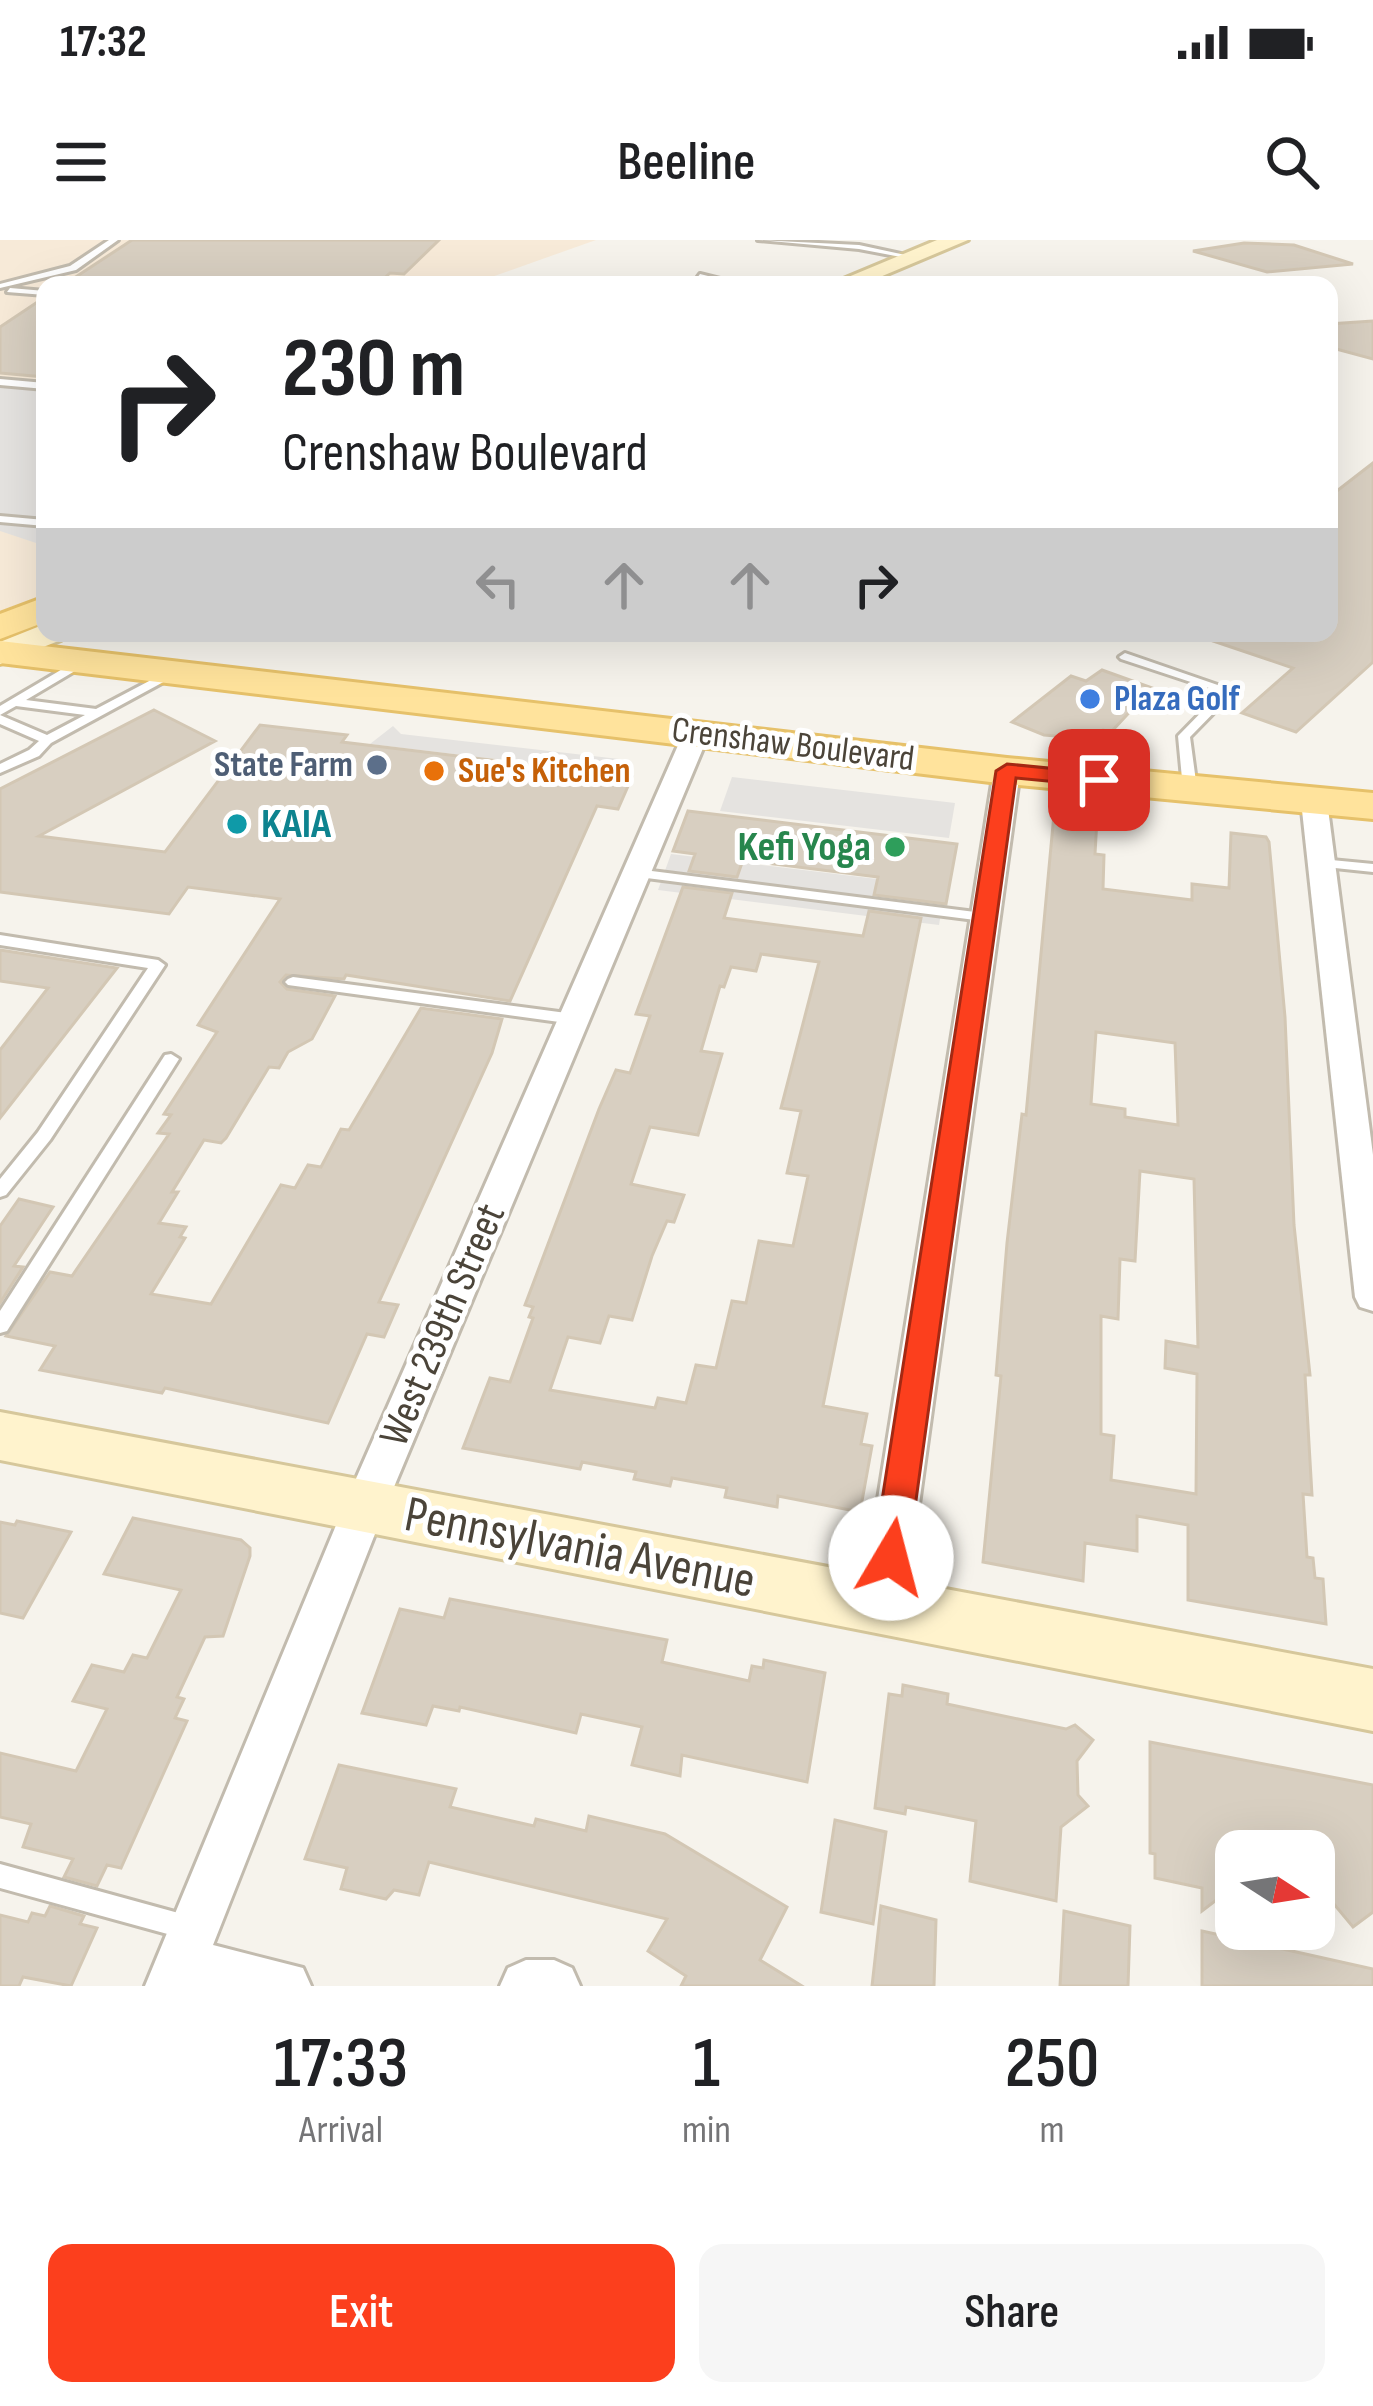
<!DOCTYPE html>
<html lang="en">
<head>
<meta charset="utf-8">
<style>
	:root { --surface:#fff; --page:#f6f6f6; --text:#202124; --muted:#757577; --accent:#fc3f1d }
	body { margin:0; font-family:"Sofia Sans Condensed",sans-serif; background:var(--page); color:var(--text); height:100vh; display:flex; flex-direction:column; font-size:45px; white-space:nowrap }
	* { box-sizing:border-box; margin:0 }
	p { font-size:39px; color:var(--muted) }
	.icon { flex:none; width:66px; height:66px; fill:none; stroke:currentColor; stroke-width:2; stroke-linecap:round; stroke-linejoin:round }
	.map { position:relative; height:1746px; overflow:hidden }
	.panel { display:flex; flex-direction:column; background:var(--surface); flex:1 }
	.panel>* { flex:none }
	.hud { position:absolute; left:36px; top:36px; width:1302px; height:366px; border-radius:24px; box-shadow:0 12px 48px #0002; background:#fff; color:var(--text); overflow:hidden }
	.needle { width:78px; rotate:102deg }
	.tools { position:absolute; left:1215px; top:1590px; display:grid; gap:24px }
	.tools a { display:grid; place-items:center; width:120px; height:120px; border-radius:24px; background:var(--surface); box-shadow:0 12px 48px #0002; font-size:60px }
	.pin { position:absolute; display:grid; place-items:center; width:102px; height:102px; color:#fff; margin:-51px; border-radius:24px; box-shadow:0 6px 18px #0006 }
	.me { position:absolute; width:132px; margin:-66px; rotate:8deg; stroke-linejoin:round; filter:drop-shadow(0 0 9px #0008) }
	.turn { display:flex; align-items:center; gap:42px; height:252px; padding:0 48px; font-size:54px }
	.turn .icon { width:156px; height:156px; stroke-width:2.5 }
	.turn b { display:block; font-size:84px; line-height:102px }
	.lanes { display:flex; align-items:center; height:114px; padding:0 48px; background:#0003; justify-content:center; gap:60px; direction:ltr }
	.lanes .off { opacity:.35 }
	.eta { display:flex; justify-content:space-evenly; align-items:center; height:204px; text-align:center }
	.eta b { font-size:72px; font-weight:600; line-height:84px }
	.action { display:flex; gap:24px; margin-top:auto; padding:24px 48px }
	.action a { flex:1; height:138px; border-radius:24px; background:var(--accent); color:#fff; font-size:48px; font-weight:600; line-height:138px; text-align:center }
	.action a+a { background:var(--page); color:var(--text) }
	.status { display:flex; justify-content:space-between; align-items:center; height:84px; padding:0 60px; background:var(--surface); direction:ltr }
	.status svg { height:33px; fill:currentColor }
	header { display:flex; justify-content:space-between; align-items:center; height:156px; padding:0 48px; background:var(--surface); font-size:54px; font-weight:600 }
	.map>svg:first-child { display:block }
</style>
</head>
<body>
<div class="status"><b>17:32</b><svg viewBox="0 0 49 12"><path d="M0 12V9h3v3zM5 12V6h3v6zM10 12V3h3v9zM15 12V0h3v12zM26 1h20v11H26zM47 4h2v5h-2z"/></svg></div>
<header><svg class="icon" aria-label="menu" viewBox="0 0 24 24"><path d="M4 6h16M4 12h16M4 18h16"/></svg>Beeline<svg class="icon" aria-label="search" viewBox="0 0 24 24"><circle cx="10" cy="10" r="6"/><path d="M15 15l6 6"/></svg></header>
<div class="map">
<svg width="1373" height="1746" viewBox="0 0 1373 1746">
	<rect width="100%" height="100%" fill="#f6f3ec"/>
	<polygon fill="#f7ead8" points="0,0 596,0 469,45 45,45 45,358 0,374"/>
	<g fill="#e5e3e0">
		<polygon points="0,140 45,144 45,302 39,304 0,291"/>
		<polygon points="393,486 401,494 619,519 630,535 370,504"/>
		<polygon points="732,537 955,563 949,598 720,571"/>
		<polygon points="671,614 877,639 873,658 942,667 939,685 658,650"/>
	</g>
	<g fill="#d8cfc1" stroke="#d3c7b4" stroke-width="3" fill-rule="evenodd">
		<polygon points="132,0 439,0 404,34 390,33 377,45 68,42"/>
		<polygon points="1244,3 1294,5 1353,24 1267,32 1193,11"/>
		<polygon points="42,59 45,137 0,133 0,87"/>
		<polygon points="1373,81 1373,119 1329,107 1329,84"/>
		<polygon points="1373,223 1373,422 1296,492 1242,473 1293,428 1204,398 1205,393 1329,393 1329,257"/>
		<polygon points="1102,430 1152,448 1111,492 1103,490 1092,499 1044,495 1012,482 1071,436 1086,441"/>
		<polygon points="154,470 215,501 39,596 165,612 260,485 347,495 342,502 632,537 618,569 597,566 510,761 346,735 344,739 286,735 280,742 287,749 335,756 312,799 288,812 279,828 269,827 226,898 221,903 204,900 172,952 178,952 159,983 186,987 180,997 185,998 151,1054 211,1064 281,945 295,948 308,925 321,927 341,889 349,890 421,768 502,779 492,813 379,1062 398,1065 384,1097 367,1094 328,1183 165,1148 162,1153 40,1130 55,1106 6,1096 50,1032 72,1036 169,894 158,893 171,875 164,874 217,792 198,785 280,659 188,647 169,674 0,652 0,549"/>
		<polygon points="688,571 957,604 946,664 874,655 878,637 743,620 737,637 689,631 695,614 673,611"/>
		<path d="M1054,574L1097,579L1095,614L1104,615L1103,649L1192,660V644L1229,648L1231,593L1266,597L1269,602L1285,777L1294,985L1310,1135H1305L1312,1255L1303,1254L1307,1317L1313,1318L1315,1338L1323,1339L1326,1384L1188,1360V1285L1137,1276V1311L1085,1303L1083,1341L983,1322L1001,1136L996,1135L1007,1003L1022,874L1026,875ZM1096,792L1175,803L1178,885L1125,877V869L1091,864ZM1140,931L1194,939L1198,1107L1166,1101L1165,1128L1197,1134L1196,1254L1111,1240L1114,1196L1101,1194V1076L1118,1079L1120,1019L1135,1021Z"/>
		<path d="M683,647L732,653L724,678L863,696L869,671L921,678L823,1166L867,1174L861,1204L872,1206L860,1272L778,1256L777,1267L725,1257L727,1248L672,1238L670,1246L634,1239L636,1232L582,1222L580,1229L463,1208L490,1138L510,1142L533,1078L529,1077L533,1067L525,1065L599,869L616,830L630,833L650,776L636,774ZM761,714L819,722L781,868L801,871L787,933L808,936L793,1006L759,1001L746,1063L732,1061L716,1128L696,1125L686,1163L658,1158L655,1168L550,1150L568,1097L600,1103L609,1076L632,1080L652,1016L667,981L674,982L684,955L631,944L650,887L698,895L722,814L701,811L720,746L724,747L731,727L756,731Z"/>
		<polygon points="0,710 117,728 0,878 0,810 48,748 0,741"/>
		<polygon points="19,959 53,967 14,1026 23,1027 0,1063 0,986"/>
		<polygon points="133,1278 241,1300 250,1308 250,1316 223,1396 205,1397 177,1457 184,1459 175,1478 187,1481 121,1628 107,1625 97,1646 64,1637 73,1619 23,1607 31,1584 0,1577 0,1513 76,1531 107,1469 73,1461 92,1425 124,1432 133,1415 147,1418 181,1350 104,1334"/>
		<polygon points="17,1281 71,1292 23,1378 0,1373 0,1282 15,1285"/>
		<polygon points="450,1359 667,1400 662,1422 749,1441 752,1426 763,1428 764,1420 825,1433 807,1542 682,1515 680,1536 632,1525 642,1487 581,1474 576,1493 460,1467 459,1471 433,1466 426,1485 362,1473 400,1369 444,1378"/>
		<polygon points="903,1445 948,1454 947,1464 1066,1489 1075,1485 1093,1500 1077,1521 1078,1555 1088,1566 1061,1587 1056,1661 970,1641 976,1581 906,1567 905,1574 875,1568 889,1454 902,1456"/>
		<polygon points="1150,1502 1373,1545 1373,1672 1353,1687 1324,1652 1314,1649 1314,1611 1236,1611 1236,1645 1202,1671 1202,1648 1155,1638 1155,1614 1150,1613"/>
		<polygon points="339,1525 456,1549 450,1567 534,1586 536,1579 586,1591 589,1576 665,1594 787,1667 760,1720 802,1746 681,1746 686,1736 648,1711 667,1679 429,1622 419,1655 394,1650 386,1659 341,1649 347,1628 305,1619"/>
		<polygon points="835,1580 886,1592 873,1684 821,1672"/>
		<polygon points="50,1666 84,1676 80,1684 97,1688 71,1746 23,1737 19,1746 0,1746 0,1675 28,1682 32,1673 45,1676"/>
		<polygon points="881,1666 936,1680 934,1746 872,1746"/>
		<polygon points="1064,1671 1130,1686 1128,1746 1060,1746"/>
		<polygon points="1202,1691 1373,1729 1373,1746 1202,1746"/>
	</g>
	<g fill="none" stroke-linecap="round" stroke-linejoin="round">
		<defs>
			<g id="lane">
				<polygon points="109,0 118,0 76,30 0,48 0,44 70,26"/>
				<polygon points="758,0 859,5 910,16 906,18 859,9"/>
				<polygon points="700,34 736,43 737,45 724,45 697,38"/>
				<polygon points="10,48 45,51 45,55 7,52"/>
				<polygon points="0,139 45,143 45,149 0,145"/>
				<polygon points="0,276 45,280 45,286 0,282"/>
				<polygon points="1125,413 1235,451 1190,497 1197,549 1195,552 1190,553 1183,549 1178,496 1221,452 1121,419 1119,417"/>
				<polygon points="81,418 87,422 85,425 26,460 96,469 170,430 180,433 51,503 39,516 0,533 0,524 29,510 39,501 0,484 0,475 47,495 85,475 16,466 0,475 0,466"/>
				<polygon points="1321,619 1373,624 1373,632 1316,626 1316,620"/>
				<polygon points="636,629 983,673 990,677 983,681 631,636 629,633"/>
				<polygon points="0,695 158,720 165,725 50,900 6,955 0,957 0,939 38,892 148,728 0,705"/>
				<polygon points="293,737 574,774 582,779 574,784 288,745 285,742 288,739"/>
				<polygon points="171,814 179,819 7,1091 0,1093 0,1071 165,815"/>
				<polygon points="0,1624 193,1677 202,1680 205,1689 202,1698 193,1701 0,1648"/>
			</g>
			<g id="street">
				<polygon points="696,486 709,494 386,1266 213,1705 303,1728 311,1746 145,1746 344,1266 683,494"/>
				<polygon points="1007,523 1020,531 905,1366 898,1380 883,1386 868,1380 861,1366 994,531"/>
				<polygon points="1314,553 1327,561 1373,915 1373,1071 1360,1067 1355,1057 1301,561"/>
				<polygon points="526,1720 554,1720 572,1728 580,1746 500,1746 508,1728"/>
			</g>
			<g id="secondary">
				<polygon points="937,0 968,0 861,45 829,45"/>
				<polygon points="45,384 45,393 66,393 61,400 0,424 0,402"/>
				<polygon points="0,1172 1373,1429 1373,1491 0,1220"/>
			</g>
			<g id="primary">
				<polygon points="45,357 45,382 0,399 0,374"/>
				<polygon points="0,401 1007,518 1373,553 1373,579 1007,544 0,423"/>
			</g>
		</defs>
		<use href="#lane" stroke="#c2bbae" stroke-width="6"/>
		<use href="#street" stroke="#c2bbae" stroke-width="6"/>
		<use href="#secondary" stroke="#d6c79b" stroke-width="6"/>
		<use href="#primary" stroke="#e6c16a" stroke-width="6"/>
		<use href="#lane" fill="#fff" fill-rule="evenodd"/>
		<use href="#street" fill="#fff" fill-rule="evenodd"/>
		<use href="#secondary" fill="#fff3cd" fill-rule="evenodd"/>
		<use href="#primary" fill="#ffe39c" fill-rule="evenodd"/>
	</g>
	<polygon fill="#fc3f1d" stroke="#a42913" stroke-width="3" points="1007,524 1099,533 1109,540 1099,546 1016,538 908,1318 903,1329 891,1333 878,1329 873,1318 996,531"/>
	<circle fill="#3f7fe0" stroke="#fff" stroke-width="4.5" cx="1090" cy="459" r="12"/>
	<circle fill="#5c6f8a" stroke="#fff" stroke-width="4.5" cx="377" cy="525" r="12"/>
	<circle fill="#e8710a" stroke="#fff" stroke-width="4.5" cx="434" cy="531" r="12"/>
	<circle fill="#0f9aa8" stroke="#fff" stroke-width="4.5" cx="237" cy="584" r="12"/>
	<circle fill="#2e9e5b" stroke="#fff" stroke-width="4.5" cx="895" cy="607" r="12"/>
	<g text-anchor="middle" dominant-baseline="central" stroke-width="10" stroke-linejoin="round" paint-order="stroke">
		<g font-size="36" font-weight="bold" fill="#366cbe" stroke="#fff" text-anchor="start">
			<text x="1114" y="459">Plaza Golf</text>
		</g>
		<g font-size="36" fill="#4b4439" stroke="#fff">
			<text transform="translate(793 505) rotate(7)">Crenshaw Boulevard</text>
		</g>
		<g font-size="36" font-weight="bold" fill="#4e5e75" stroke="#fff" text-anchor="end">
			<text x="353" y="525">State Farm</text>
		</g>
		<g font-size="36" font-weight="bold" fill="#c56008" stroke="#fff" text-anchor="start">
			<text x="458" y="531">Sue's Kitchen</text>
		</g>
		<g font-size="42" font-weight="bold" fill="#0d838f" stroke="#fff" text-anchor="start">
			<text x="261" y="584">KAIA</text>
		</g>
		<g font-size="42" font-weight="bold" fill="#27864d" stroke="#fff" text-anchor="end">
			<text x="871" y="607">Kefi Yoga</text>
		</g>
		<g font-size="42" fill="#4b4439" stroke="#fff">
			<text transform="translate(443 1085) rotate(-67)">West 239th Street</text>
		</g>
		<g font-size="51" fill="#4b4439" stroke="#fff">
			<text transform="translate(580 1308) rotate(11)">Pennsylvania Avenue</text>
		</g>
	</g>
</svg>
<div class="tools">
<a><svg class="needle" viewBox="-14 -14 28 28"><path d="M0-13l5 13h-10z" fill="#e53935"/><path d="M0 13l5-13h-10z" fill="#757577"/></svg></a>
</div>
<div class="pin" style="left:1099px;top:540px;background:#d93025"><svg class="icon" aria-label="arrive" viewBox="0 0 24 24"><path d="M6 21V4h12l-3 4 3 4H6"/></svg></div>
<svg class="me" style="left:891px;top:1318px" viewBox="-20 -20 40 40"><circle r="19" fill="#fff"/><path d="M0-13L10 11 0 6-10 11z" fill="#fc3f1d"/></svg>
<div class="hud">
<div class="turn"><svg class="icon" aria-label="right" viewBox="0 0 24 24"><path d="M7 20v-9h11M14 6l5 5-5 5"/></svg><div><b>230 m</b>Crenshaw Boulevard</div></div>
<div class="lanes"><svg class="icon off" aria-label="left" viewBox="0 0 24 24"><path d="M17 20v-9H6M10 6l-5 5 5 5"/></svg><svg class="icon off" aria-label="ahead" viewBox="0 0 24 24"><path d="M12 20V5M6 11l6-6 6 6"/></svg><svg class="icon off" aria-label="ahead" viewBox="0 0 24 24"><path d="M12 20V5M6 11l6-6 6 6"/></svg><svg class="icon" aria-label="right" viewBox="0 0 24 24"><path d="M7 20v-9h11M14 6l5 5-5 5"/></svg></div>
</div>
</div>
<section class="panel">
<div class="eta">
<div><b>17:33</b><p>Arrival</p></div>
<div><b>1</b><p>min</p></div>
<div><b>250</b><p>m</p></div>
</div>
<div class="action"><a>Exit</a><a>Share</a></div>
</section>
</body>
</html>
